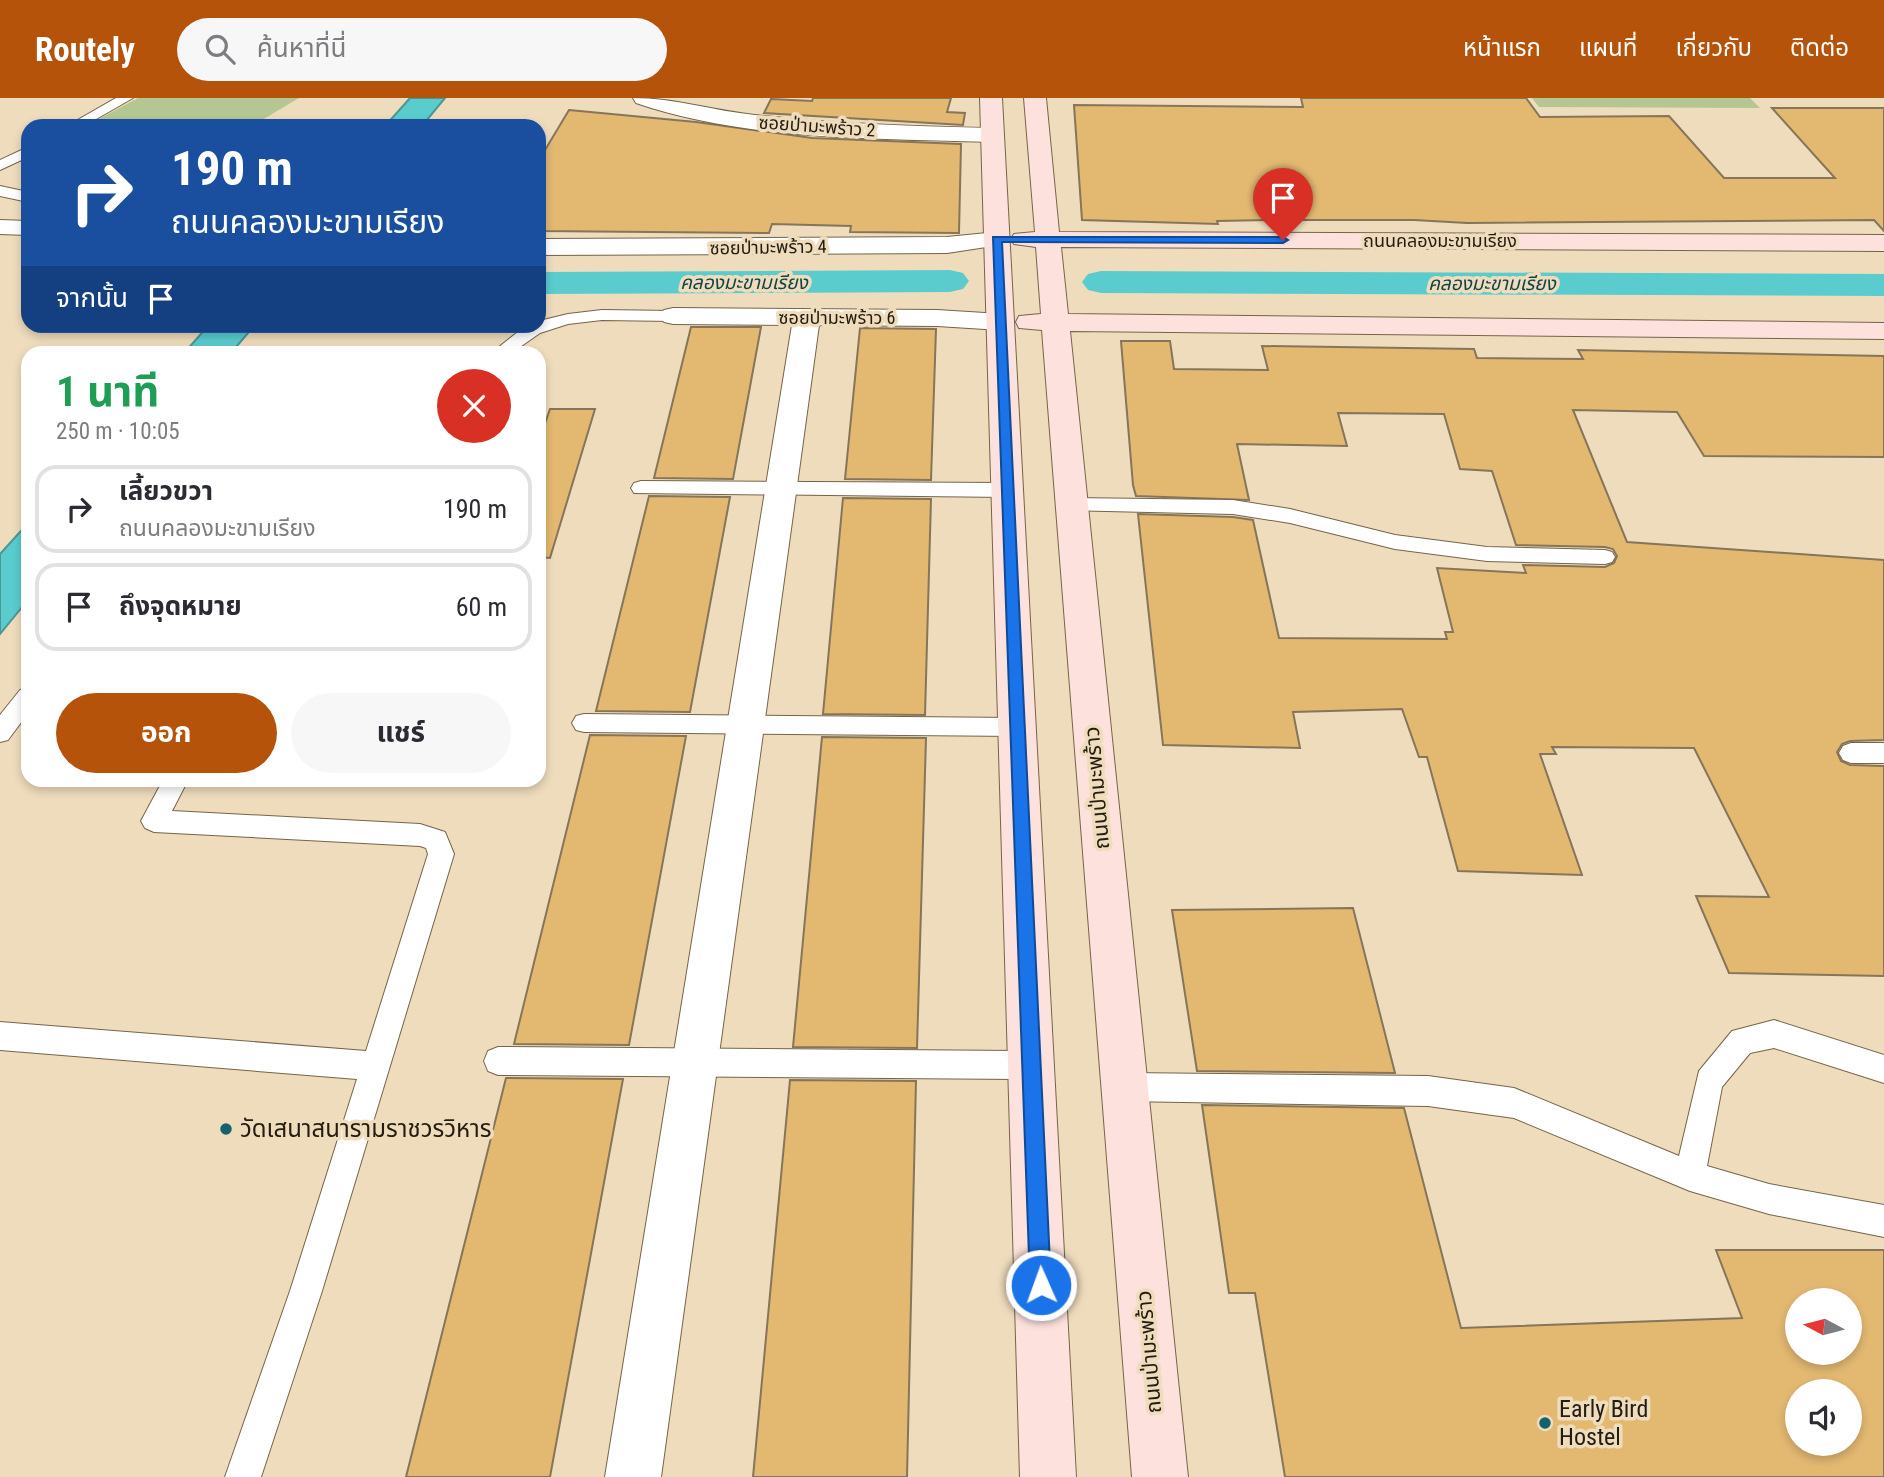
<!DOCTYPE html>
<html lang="th">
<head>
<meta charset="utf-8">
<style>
	:root { --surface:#fff; --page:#f7f7f7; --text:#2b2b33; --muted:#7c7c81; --line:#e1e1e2; --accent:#b45309 }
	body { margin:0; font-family:"Roboto Condensed","Noto Sans Thai",sans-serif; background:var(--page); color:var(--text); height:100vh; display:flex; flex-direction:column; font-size:26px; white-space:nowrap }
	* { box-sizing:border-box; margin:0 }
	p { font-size:23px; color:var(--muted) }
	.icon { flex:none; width:38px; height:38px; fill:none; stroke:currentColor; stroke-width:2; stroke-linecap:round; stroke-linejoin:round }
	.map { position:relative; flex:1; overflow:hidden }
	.side { position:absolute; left:21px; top:248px; width:525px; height:441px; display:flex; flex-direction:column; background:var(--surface); border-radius:21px; box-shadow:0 4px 10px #0003 }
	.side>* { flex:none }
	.top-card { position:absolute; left:21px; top:21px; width:525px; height:214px; border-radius:21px; box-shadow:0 4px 10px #0003; background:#1a4fa0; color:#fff; overflow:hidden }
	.needle { width:46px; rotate:277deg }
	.controls { position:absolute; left:1785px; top:1190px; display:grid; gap:14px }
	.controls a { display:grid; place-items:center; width:77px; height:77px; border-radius:50%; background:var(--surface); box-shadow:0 4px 10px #0003; font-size:35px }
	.pin { position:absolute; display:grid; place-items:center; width:60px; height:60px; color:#fff; margin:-72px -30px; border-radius:50% 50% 50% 0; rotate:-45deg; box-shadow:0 0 7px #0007 }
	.pin .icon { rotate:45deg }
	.me { position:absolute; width:77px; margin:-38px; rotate:358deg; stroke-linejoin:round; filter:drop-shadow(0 0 5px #0008) }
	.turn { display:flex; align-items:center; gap:24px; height:147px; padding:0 35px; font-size:32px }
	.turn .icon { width:91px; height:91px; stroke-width:2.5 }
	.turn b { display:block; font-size:49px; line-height:60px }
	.then { display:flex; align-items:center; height:66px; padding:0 35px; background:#0003; gap:14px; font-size:26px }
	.round { display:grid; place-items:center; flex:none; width:74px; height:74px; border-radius:37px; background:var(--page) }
	.overview { display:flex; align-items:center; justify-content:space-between; height:119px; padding:0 35px }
	h1 { font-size:42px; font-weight:700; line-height:52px; color:#1e9e55 }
	.button { display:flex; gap:14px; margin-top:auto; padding:14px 35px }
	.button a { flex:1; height:80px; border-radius:42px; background:var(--accent); color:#fff; font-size:28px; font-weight:700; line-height:80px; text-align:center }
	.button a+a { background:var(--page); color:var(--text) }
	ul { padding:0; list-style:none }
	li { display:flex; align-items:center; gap:21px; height:88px; margin:0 14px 10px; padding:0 21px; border:4px solid var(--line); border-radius:21px }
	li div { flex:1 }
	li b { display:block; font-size:26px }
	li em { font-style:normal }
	header { display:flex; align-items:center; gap:42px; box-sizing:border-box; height:98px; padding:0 35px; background:var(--accent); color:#fff }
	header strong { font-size:33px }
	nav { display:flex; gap:38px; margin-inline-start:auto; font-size:24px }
	.search { width:490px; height:63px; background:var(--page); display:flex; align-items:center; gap:18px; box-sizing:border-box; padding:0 24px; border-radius:38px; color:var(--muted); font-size:26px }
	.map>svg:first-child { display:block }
</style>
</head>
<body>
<header>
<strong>Routely</strong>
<div class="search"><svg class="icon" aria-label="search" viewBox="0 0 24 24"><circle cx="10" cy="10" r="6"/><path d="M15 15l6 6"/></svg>ค้นหาที่นี่</div>
<nav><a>หน้าแรก</a><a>แผนที่</a><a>เกี่ยวกับ</a><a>ติดต่อ</a></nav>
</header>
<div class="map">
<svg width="1884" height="1379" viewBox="0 0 1884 1379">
	<rect width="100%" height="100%" fill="#efdcbd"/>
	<g fill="#b4c792">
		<polygon points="138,0 299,0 252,28 86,28"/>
		<polygon points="1532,0 1750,0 1760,10 1539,9"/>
	</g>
	<g fill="#5bccce" stroke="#4a9795" stroke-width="2">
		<polygon points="410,0 445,0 422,28 385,28"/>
		<polygon points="208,228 254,228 231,255 184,255"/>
		<polygon points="28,425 28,502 0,536 0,456"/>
	</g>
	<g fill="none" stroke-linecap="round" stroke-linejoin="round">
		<g fill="#5bccce" fill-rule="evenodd">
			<polygon points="950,172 963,175 969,183 963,191 950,194 539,196 539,174"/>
			<polygon points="1101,173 1884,176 1884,198 1101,195 1088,192 1082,184 1088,176"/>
		</g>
	</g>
	<g fill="#e3b972" stroke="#867559" stroke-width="2" fill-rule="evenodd">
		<polygon points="813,0 951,0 947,14 965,15 963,27 764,15 771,1 812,3"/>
		<polygon points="1301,0 1526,0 1540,19 1669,18 1724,80 1835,80 1772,10 1884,10 1884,133 1874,122 1467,125 1414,122 1269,122 1217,123 1218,126 1082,122 1074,7 1303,9"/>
		<polygon points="569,12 696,24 812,40 961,46 959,135 850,134 851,128 772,126 769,135 539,133 539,62"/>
		<polygon points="691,229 761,229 733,381 654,380"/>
		<polygon points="860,230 936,231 931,382 845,381"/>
		<polygon points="1121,243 1170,243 1174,271 1268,272 1262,248 1474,251 1477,260 1583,261 1578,252 1884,258 1884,359 1704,358 1677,314 1573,312 1627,444 1884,462 1884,642 1850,643 1842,646 1837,654 1841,663 1850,667 1884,668 1884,878 1729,875 1696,798 1769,799 1694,650 1552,649 1556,656 1540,656 1582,777 1458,773 1427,659 1419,659 1402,611 1293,614 1300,650 1163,647 1138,416 1233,419 1253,422 1279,540 1447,541 1445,534 1453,534 1437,470 1526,475 1523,467 1605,469 1614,465 1617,458 1613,451 1605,449 1516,447 1492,373 1460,371 1444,316 1338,315 1347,348 1237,346 1249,402 1136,398 1133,387"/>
		<polygon points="550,311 595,311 550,460 539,459 539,343"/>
		<polygon points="649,398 730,399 690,614 596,613"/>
		<polygon points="843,400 931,401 925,617 823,616"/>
		<polygon points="590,637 686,638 629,947 514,946"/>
		<polygon points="822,639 926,640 917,950 793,949"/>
		<polygon points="1353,810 1395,975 1197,973 1172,812"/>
		<polygon points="506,980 623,981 550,1379 406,1379"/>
		<polygon points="790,982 916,983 907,1379 753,1379"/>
		<path d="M1202,1007L1404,1010L1461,1230L1742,1220L1716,1152H1884V1379H1285L1255,1195H1229ZM1797,1202H1850V1255H1797ZM1797,1293H1850V1346H1797Z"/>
	</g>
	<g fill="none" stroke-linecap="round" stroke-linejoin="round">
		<defs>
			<g id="lane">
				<polygon points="116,0 133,0 84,28 67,28"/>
				<polygon points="28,49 28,59 0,72 0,62"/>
				<polygon points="0,88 28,94 28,104 0,98"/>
				<polygon points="602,212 673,213 682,218 673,223 602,222 568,226 540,235 510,256 490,256 523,230 539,228 539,223 568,216"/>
				<polygon points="641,383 1008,385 1015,387 1018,392 1015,397 1008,399 634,395 631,390 634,385"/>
				<polygon points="1071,400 1233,402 1290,411 1395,437 1487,449 1605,452 1612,454 1615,459 1612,464 1605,466 1487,463 1395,451 1290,425 1233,416 1064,412 1061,407 1064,402"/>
				<polygon points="28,589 28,615 8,642 0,644 0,617 20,592"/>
				<polygon points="584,616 1018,620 1026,622 1030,629 1026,636 1018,638 584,634 576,632 572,625 576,618"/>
				<polygon points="1851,645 1884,645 1884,665 1851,665 1843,662 1839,655 1843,648"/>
				<polygon points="163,682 188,682 172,713 420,726 445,734 454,756 322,1193 261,1379 225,1379 290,1193 357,981 0,952 0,924 366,953 428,756 426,750 420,748 154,734 145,730 141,723"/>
				<polygon points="1774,922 1884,957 1884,985 1774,950 1750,955 1722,989 1707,1068 1769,1086 1884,1107 1884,1139 1769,1116 1690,1093 1514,1020 1428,1008 1124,1003 1114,999 1109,989 1114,979 1124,975 1428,978 1514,990 1679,1058 1699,973 1732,933"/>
				<polygon points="498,949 1031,953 1041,957 1045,967 1041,977 1031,981 498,977 488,973 484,963 488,953"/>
			</g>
			<g id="street">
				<path d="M633,0C675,0 714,13 755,17C834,26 913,28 992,30L1000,32L1003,37L1000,42L992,44C876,40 747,43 636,5Z"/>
				<polygon points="0,122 28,123 28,137 0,136"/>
				<polygon points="997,134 1006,136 1009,141 1006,146 947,155 539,157 539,141 947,139"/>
				<polygon points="673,210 937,212 1001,216 1011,218 1014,224 1011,230 1001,232 937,228 819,227 661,1379 605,1379 792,227 673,226 664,224 660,218 664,212"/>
			</g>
			<g id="secondary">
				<polygon points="980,0 1002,0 1076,1379 1020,1379"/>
				<polygon points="1024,0 1046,0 1059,134 1884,137 1884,153 1061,149 1068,216 1884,225 1884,241 1070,233 1188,1379 1132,1379 1042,232 1019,230 1016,224 1019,218 1041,216 1036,149 1014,146 1011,141 1014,136 1035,134"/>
			</g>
		</defs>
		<use href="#lane" stroke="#756449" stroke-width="2"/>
		<use href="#street" stroke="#756449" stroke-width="2"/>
		<use href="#secondary" stroke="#756449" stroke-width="2"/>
		<use href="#lane" fill="#fff" fill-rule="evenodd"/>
		<use href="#street" fill="#fff" fill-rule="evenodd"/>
		<use href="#secondary" fill="#fde1dc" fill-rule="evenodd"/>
	</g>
	<polygon fill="#1a73e8" stroke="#114b97" stroke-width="2" points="993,139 1283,139 1288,142 1283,145 1002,144 1051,1187 1048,1194 1041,1198 1033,1194 1030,1187"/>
	<g fill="#14626b" stroke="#efdcbd" stroke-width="2.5">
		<circle cx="226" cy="1031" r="7"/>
		<circle cx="1545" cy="1325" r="7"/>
	</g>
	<g text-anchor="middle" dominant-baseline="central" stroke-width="7" stroke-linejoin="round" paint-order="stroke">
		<g font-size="18" fill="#231c11" stroke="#efdcbd">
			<text transform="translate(817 28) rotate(4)">ซอยป่ามะพร้าว 2</text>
			<text x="1440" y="142">ถนนคลองมะขามเรียง</text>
			<text transform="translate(768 149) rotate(-1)">ซอยป่ามะพร้าว 4</text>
			<text x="837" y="219">ซอยป่ามะพร้าว 6</text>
		</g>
		<g font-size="19" font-style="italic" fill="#114446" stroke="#efdcbd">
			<text x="744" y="184">คลองมะขามเรียง</text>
			<text x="1492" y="185">คลองมะขามเรียง</text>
		</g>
		<g font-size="21" fill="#231c11" stroke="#efdcbd">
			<text transform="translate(1097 690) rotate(-95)">ถนนป่ามะพร้าว</text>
			<text transform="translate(1149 1254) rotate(-95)">ถนนป่ามะพร้าว</text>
		</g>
		<g font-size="24" fill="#231c11" stroke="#efdcbd" text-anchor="start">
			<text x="240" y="1031">วัดเสนาสนารามราชวรวิหาร</text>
			<text x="1559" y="1311">Early Bird<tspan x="1559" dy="28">Hostel</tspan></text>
		</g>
	</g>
</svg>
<div class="controls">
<a><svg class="needle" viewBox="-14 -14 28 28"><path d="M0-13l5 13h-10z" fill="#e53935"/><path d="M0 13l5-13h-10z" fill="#7c7c81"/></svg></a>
<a><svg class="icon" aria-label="sound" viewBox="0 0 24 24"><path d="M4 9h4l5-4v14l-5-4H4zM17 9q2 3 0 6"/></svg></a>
</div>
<div class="pin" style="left:1283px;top:142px;background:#d93025"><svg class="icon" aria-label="arrive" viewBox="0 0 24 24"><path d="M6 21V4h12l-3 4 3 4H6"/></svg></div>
<svg class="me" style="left:1041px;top:1187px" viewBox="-20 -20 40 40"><circle r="17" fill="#1a73e8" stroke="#fff" stroke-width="3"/><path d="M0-11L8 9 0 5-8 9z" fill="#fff"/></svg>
<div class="top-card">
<div class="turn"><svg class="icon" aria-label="right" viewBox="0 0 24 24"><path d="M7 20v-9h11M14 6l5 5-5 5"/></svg><div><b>190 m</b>ถนนคลองมะขามเรียง</div></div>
<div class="then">จากนั้น<svg class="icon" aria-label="arrive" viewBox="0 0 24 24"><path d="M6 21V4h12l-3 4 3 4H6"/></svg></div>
</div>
<section class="side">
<div class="overview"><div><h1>1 นาที</h1><p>250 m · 10:05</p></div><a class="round" style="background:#d93025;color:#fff"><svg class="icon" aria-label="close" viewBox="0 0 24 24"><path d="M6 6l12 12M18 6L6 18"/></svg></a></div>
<ul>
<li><svg class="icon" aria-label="right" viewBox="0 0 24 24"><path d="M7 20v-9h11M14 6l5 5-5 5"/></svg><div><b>เลี้ยวขวา</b><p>ถนนคลองมะขามเรียง</p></div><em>190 m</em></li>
<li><svg class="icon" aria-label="arrive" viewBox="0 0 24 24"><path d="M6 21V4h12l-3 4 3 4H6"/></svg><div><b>ถึงจุดหมาย</b></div><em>60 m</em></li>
</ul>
<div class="button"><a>ออก</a><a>แชร์</a></div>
</section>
</div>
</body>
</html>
